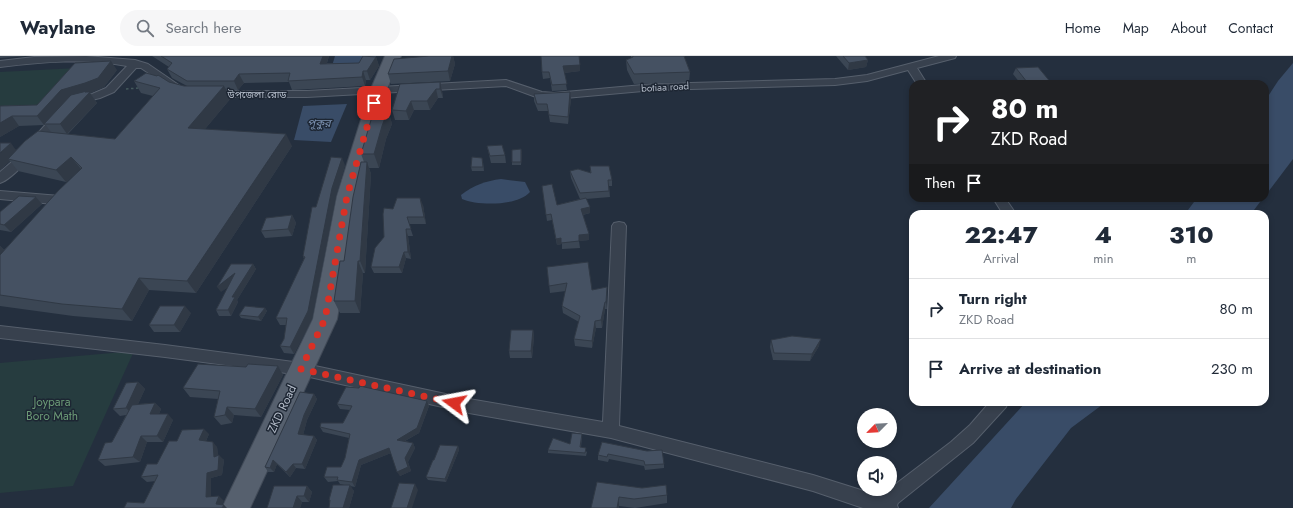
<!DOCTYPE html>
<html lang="en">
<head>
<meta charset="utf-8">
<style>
	:root { --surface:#fff; --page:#f6f6f7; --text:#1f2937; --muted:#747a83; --line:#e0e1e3 }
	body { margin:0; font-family:Jost,"Noto Sans Bengali",sans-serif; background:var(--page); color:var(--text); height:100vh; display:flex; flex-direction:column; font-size:15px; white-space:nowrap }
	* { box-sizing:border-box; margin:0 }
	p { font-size:13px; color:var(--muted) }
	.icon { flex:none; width:22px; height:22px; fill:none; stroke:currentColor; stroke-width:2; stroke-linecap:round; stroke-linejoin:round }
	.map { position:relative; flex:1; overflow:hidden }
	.side { position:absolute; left:909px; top:154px; width:360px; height:196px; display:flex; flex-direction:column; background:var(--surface); border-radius:12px; box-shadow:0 2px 6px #0003 }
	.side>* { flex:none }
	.hud { position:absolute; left:909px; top:24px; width:360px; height:122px; border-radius:12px; box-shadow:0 2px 6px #0003; background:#202124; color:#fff; overflow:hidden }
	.needle { width:26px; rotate:246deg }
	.buttons { position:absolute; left:857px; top:352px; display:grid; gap:8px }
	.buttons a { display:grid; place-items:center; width:40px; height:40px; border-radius:50%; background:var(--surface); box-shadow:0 2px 6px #0003; font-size:20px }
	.pin { position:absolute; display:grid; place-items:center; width:34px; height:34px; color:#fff; margin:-17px; border-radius:8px; box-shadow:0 2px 6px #0006 }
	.me { position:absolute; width:44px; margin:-22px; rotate:283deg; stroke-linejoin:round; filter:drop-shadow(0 0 3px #0008) }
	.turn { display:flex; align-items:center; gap:14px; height:84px; padding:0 16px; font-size:18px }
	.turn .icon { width:52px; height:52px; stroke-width:2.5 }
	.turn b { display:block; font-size:28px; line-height:34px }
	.then { display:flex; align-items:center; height:38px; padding:0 16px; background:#0003; gap:8px; font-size:15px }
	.eta { display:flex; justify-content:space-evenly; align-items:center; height:68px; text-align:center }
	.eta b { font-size:24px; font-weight:800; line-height:28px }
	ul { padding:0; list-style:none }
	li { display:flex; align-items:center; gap:12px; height:60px; padding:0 16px; border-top:1px solid var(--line) }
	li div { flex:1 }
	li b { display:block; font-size:15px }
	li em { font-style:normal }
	header { display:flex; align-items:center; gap:24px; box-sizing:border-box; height:56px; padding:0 20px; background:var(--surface); border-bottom:1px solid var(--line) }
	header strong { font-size:19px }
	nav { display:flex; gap:22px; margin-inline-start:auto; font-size:14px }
	.search { width:280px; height:36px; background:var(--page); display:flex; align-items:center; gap:10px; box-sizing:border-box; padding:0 14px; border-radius:22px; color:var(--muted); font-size:15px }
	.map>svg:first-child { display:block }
</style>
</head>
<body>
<header>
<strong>Waylane</strong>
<div class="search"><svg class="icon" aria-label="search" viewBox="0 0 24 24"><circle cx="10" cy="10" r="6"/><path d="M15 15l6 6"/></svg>Search here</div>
<nav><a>Home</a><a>Map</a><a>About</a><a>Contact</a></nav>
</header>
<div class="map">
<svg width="1293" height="452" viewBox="0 0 1293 452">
	<rect width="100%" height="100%" fill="#242f3e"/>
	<g fill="#263c3f">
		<polygon points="78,12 44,55 0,58 0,16"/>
		<polygon points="134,295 73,430 0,437 0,307"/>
	</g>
	<g fill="#394c67">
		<polygon points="335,0 376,0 375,3 357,11 332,10"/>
		<polygon points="1293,7 1293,103 1265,140 1265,45 1278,25"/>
		<polygon points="347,48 331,86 294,84 303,50"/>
		<path d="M501,123L525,126L530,136C518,150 478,150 462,143L461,139C474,129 486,125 501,123Z"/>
		<polygon points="1197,142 1263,142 1251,158 1185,158"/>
		<polygon points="1026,346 1106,346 1071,372 1016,443 1011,452 929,452"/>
	</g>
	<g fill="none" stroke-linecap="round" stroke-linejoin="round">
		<defs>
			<g id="minor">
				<path d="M86,0L135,4L148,8L186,34L181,37L177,36L141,12H136L114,36L100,42L75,48L70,45L71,43L92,38L106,32L127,10C86,2 41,6 0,11V5L34,1Z"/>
				<polygon points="939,0 956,0 955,2 917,12 927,28 917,28 908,14 867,25 835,29 654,34 554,43 536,41 506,30 307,41 209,41 204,38 209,35 307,35 506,24 542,36 554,37 654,28 835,23 867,19"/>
				<path d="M60,56L64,57L66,59L64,61C51,76 17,122 0,127V116L14,104L56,57Z"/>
				<path d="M0,135L60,140L64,141L67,148C63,154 61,157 54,155L52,152L54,148L0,143Z"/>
				<polygon points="993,142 1005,142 1016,158 1003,158"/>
				<polygon points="619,166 624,167 626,170 619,370 813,419 880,440 951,386 970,369 990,346 1008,346 1006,351 973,387 898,447 897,449 898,452 863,452 813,435 611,382 469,357 301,319 165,301 0,282 0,270 165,289 301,307 469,343 603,366 612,170 614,167"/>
			</g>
			<polygon id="primary" points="385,0 401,0 386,35 357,140 337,263 250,452 222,452 313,263 337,140 370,35"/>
		</defs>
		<use href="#minor" stroke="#565f6c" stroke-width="2"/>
		<use href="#primary" stroke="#414a57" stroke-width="2"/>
		<polyline stroke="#44595c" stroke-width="1.5" stroke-dasharray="2.5 2.5" stroke-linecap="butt" points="126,33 139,32"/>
		<use href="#minor" fill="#38414e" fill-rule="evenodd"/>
		<use href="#primary" fill="#56606e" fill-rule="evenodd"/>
	</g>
	<g fill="#3b4654">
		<polygon points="0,0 26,0 0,2"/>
		<polygon points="152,0 329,0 327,7 359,7 376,1 379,10 370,24 366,24 365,30 292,34 289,26 244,27 238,34 226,34 231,42 205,73 292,90 196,237 149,234 132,265 73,260 0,250 0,190 4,194 76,117 66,126 18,115 10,105 0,114 0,87 16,94 51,76 45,68 44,69 19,70 0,81 0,50 37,49 117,14 104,31 90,37 97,47 68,78 115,83 153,40 141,37 134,25 169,26 184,30 187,30 172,22 167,13 169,11"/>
		<polygon points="429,0 453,0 455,8 450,25 391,28 388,18"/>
		<polygon points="631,0 684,0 690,16 689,26 634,28 627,14 626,4 631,2"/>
		<polygon points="836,0 865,0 868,4 866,11 848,14"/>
		<polygon points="580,9 580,15 564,17 567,34 552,35 550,22 543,23 542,16"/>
		<polygon points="1016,12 1052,28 1020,27 1013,18"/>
		<polygon points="440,26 442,35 443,42 438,42 430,54 414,54 409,64 395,64 392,54"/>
		<polygon points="534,38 571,43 568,68 550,66 548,55 538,55 534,45"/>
		<polygon points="388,54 392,68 386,83 379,112 369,112 371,118 365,217 363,217 360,257 340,257 334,245 344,205 364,106 361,98"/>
		<polygon points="487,90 505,99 506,107 491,107"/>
		<polygon points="521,93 522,97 521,109 512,109 512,106"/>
		<polygon points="483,106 484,115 472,115 471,111"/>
		<polygon points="345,109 336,140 312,263 294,298 284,297 280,290 284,283 286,269 280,269 276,262 304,203 303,200 316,151"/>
		<polygon points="590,110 612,124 612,130 609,130 610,141 586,143 590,151 590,157 583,159 589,178 589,184 579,185 580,192 562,193 562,188 557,189 552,164 547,165 542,130 557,149 580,143 571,122 570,115 590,116"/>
		<polygon points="36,141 42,148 11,176 0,174 0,156"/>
		<polygon points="423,149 426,168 409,168 413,180 408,180 411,203 406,202 402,217 374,217 371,211 384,181 393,153"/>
		<polygon points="292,159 296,167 292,180 265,182 261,175"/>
		<polygon points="253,208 256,213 237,244 238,246 231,260 219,260 216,254 229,230 221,236"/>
		<polygon points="547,211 592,234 607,231 607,253 605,253 602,272 596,272 592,292 575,290 574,283 579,266 563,257 562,250 566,235 550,237"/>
		<polygon points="265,252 267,255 261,265 241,262 239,259"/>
		<polygon points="191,257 180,276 154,276 149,269"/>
		<polygon points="533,274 534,281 532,302 510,302 509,295"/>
		<polygon points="771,284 819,290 810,305 773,304 770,291"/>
		<polygon points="278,310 283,319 261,361 234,359 232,367 221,369 214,361 218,343 190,341 183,332 246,311"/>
		<polygon points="138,326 145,333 138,348 155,347 161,353 159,358 173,364 163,386 147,386 140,406 105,410 98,404 112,386 126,359 120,360 113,353"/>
		<polygon points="314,338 317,343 307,364 303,379 314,380 317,384 305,413 296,412 290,421 277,408 274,416 268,416 265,411"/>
		<polygon points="427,345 429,350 419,377 405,385 413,387 415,392 408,406 411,415 400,420 391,397 361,409 355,431 350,430 354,435 349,452 329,452 330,445 329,444 344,429 340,428 338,425 328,426 324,421 341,411 345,402 349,382 323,376 320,371 343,367 350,354 340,353 337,348"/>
		<polygon points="209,378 206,385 217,391 218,400 224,404 222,419 211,422 211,441 224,445 144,447 156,425 147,426 141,421 157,408 177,385"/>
		<polygon points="582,381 581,391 587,396 586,400 548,397 548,394 570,388"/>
		<polygon points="602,386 664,408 664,412 645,414 644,410 609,403 608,406 598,404 598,399"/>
		<polygon points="458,390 459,394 446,426 428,424 426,421"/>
		<polygon points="597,426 667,439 667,447 635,452 619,450"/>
		<polygon points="307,430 312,436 309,446 302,446 300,452 267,452"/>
	</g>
	<g fill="#303945">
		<polygon points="323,0 329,0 324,16 320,8"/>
		<polygon points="452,0 453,0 455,8 450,25 448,15"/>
		<polygon points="376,1 379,10 370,24 367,15"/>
		<polygon points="868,4 866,11 848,14 849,7"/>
		<polygon points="111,5 117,14 104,31 90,37 97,47 67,78 60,68 44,68 45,68 44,69 37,60 61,34"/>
		<polygon points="580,9 580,15 564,17 563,10"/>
		<polygon points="363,15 366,24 365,30 362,21"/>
		<polygon points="239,18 244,27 238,34 234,25"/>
		<polygon points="440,26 442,35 443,42 440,33"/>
		<polygon points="224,30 231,42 195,85 188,72"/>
		<polygon points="436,33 438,42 430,54 427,45"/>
		<polygon points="570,36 571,43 568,68 568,61"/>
		<polygon points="411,45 414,54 409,64 406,55"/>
		<polygon points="388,54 392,68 386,83 379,112 374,98 382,70"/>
		<polygon points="12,60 19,70 0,81 0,67"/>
		<polygon points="286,78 292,90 196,237 187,225"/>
		<polygon points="11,87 18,97 8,103 10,105 0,114 0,97"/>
		<polygon points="521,93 522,97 521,109"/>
		<polygon points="71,101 81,113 66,126 56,114"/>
		<polygon points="342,102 345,109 336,140 312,263 294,298 290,291 332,132"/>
		<polygon points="367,106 371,118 365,217 360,205"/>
		<polygon points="36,141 42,148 11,176 4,169"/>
		<polygon points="420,142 423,149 426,168 424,161"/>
		<polygon points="590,151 590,157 581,159 581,153"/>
		<polygon points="292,159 296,167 292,180 288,173"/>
		<polygon points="406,173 408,180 411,203 408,196"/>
		<polygon points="589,178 589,184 579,185 579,179"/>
		<polygon points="561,182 562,188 557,189 556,183"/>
		<polygon points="0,190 6,196 0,202"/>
		<polygon points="404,196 406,202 402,217 399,211"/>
		<polygon points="358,205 363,217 360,257 355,245"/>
		<polygon points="253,208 256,213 237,244 238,246 231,260 228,254 232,241"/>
		<polygon points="235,217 239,223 221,236 217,231"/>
		<polygon points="139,222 149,234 132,265 122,253"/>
		<polygon points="607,231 607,253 606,246"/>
		<polygon points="605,246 605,253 602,272 601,264"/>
		<polygon points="185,250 191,257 180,276 174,269"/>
		<polygon points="265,252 267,255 261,265 258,261"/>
		<polygon points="595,265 596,272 592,292 592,285"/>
		<polygon points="533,274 534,281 532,302 531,295"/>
		<polygon points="821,283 819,290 810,305 812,298"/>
		<polygon points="278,310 283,319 261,361 255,353"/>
		<polygon points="138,326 145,333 133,359 126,352"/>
		<polygon points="314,338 317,343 307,364 302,383 298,378 304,359"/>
		<polygon points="427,345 429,350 419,377 399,388 397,384"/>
		<polygon points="155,347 161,353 156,365 150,358"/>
		<polygon points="227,351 234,359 232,367 225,359"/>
		<polygon points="168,358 173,364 163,386 157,380"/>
		<polygon points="204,373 209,378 204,389 199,384"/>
		<polygon points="141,380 147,386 140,406 133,401"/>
		<polygon points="314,380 317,384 305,413 302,408"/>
		<polygon points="213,386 217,391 219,404 219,399 224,404 222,419 211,422 211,446 206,441 207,417 214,401"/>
		<polygon points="413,387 415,392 408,406 411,415 400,420 397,416 405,402"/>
		<polygon points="458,390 459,394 446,426 445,423"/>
		<polygon points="389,392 391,397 361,409 355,431 352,426 359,404"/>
		<polygon points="273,404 277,408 274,416 270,412"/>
		<polygon points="293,408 296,412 290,421 286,416"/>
		<polygon points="415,428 418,434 412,452 407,452"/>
		<polygon points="350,429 354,435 349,452 343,452"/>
		<polygon points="307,430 312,436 309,446 304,440"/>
		<polygon points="219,440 224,445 221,452 216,448"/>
		<polygon points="297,440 302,446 300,452 293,452"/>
		<polygon points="619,441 619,452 617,452"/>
		<polygon points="224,449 227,452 222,452"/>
	</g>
	<g fill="#455162" stroke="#303945">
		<polygon points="161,0 323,0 320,8 359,7 363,0 376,1 367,15 363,15 362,21 288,25 290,17 239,18 234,25 187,25 167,13 172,7"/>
		<polygon points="429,0 452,0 448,15 388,18 394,3"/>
		<polygon points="541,0 579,0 580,9 563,10 567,28 552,29 549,16 542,16"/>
		<polygon points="633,0 684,0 690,16 634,18 626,4 633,1"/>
		<polygon points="843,0 865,0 868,4 849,7"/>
		<polygon points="111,5 98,22 85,27 61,34 37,60 12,60 0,67 0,50 37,49 75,7"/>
		<polygon points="1038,11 1052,28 1002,28 1027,26 1016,12"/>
		<polygon points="146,17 157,20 158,19 169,26 184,30 224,30 188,72 286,78 187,225 139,222 122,253 62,248 0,239 0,199 58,135 82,112 71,101 56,114 8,103 25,85 38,75 115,83 160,32 134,25"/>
		<polygon points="440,26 440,33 436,33 427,45 411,45 406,55 392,54 400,28"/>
		<polygon points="87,35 85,36 90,36 60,68 44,68 71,39"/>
		<polygon points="570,36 568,61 549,59 547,48 537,48 534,38"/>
		<polygon points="374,54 388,54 382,70 374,98 361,98"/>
		<polygon points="0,87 11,87 0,97"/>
		<polygon points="502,89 505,99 490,100 487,90"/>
		<polygon points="521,93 521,106 512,106 512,94"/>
		<polygon points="331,101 342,102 332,132 308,255 290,291 280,290 284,283 287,262 276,262 305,201 303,200 312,151 316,151"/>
		<polygon points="472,101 482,102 483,111 471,111"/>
		<polygon points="361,106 367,106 360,205 358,205 355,245 334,245 340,205 344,205 353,141"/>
		<polygon points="590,110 609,110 612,124 608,124 609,135 580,137 570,115 578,113 591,117"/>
		<polygon points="552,128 557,149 586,142 590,151 581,153 589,178 579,179 579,185 561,187 561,182 556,183 551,158 546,159 542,130"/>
		<polygon points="19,140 36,141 4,169 0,168 0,156"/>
		<polygon points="397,142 420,142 424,161 407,161 411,173 406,173 408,196 404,196 399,211 371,211 375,192 384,181 383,158 384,152 393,153"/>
		<polygon points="292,159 288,173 261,175 266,162"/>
		<polygon points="588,206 592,234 607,231 606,246 605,246 601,264 595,265 592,285 574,283 580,260 562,250 567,227 549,230 547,211"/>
		<polygon points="231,208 253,208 232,241 235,241 228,254 216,254 235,217 217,231"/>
		<polygon points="160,250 185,250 174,269 149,269"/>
		<polygon points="245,250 265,252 258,261 239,259"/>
		<polygon points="511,274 533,274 531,295 509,295"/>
		<polygon points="792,280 821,283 812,298 774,297 771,284"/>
		<polygon points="198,308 246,311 248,308 278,310 255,353 227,351 225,359 214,361 220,335 183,332"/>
		<polygon points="138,326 126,352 113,353 126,327"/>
		<polygon points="360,330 427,345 417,372 397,384 413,387 405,402 408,411 397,416 389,392 359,404 352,426 337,424 338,421 324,421 327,411 341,411 345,402 350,378 320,371 321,367 343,367 352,350 337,348 346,331 359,332"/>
		<polygon points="300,336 314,338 304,359 298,378 314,380 302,408 293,408 286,416 273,404 270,412 265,411"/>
		<polygon points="155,347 150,358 168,358 157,380 141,380 133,401 98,404 105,387 112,386 132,349"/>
		<polygon points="204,373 199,384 213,386 214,401 219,399 218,414 207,417 206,441 219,440 216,448 224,449 222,452 124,452 127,446 144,447 158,419 141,421 147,408 157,408 169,385 177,385 182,374"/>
		<polygon points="572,377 582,378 580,391 586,392 585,397 548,394 553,382 570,388"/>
		<polygon points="602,386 647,395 662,394 664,408 645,409 644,405 608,398 607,401 598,399"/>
		<polygon points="440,389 458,390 445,423 426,421 433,404 434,404"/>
		<polygon points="597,426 642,432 666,429 667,439 634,443 619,441 617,452 591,452"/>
		<polygon points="399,427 415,428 407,452 391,452"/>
		<polygon points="333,429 350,429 343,452 329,452 330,444 329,444"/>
		<polygon points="274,430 307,430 304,440 297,440 293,452 267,452"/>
	</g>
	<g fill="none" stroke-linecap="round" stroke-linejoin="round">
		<polyline stroke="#d93025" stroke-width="7" stroke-dasharray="0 12.6" points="374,47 347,140 325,263 301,313 454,347"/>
	</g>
	<g text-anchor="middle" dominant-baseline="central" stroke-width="3" stroke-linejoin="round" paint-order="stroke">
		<g font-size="10" fill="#b4bcc9" stroke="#1d2633">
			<text transform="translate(665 31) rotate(-3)">botiaa road</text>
			<text x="257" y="38">উপজেলা রোড</text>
		</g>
		<g font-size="11" font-style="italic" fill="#7c92b1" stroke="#1d2633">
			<text x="319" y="67">পূকুর</text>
		</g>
		<g font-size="12" fill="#6b9a76" stroke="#1d2633">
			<text x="52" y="346">Joypara<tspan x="52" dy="14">Boro Math</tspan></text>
		</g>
		<g font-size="12" fill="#b4bcc9" stroke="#1d2633">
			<text transform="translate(282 353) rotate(-65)">ZKD Road</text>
		</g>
	</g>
</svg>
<div class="buttons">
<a><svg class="needle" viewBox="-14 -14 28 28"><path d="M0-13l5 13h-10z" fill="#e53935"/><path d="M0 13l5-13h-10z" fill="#747a83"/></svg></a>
<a><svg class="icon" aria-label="sound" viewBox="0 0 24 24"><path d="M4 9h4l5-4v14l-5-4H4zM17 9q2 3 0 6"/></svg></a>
</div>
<div class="pin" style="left:374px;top:47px;background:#d93025"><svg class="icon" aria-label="arrive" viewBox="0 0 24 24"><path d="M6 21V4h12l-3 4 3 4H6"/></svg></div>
<svg class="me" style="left:454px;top:347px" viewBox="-20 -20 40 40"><path d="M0-17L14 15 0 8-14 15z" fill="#d93025" stroke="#fff" stroke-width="4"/></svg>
<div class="hud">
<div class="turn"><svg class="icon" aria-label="right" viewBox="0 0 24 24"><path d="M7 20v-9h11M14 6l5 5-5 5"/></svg><div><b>80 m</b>ZKD Road</div></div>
<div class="then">Then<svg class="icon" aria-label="arrive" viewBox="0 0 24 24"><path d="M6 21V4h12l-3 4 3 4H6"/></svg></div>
</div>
<section class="side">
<div class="eta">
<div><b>22:47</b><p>Arrival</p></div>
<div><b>4</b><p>min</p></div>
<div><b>310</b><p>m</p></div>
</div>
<ul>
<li><svg class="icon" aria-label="right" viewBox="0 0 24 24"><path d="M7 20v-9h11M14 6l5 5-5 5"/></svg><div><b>Turn right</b><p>ZKD Road</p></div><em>80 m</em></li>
<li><svg class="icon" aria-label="arrive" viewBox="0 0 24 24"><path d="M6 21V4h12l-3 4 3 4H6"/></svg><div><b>Arrive at destination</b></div><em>230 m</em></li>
</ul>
</section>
</div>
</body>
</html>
